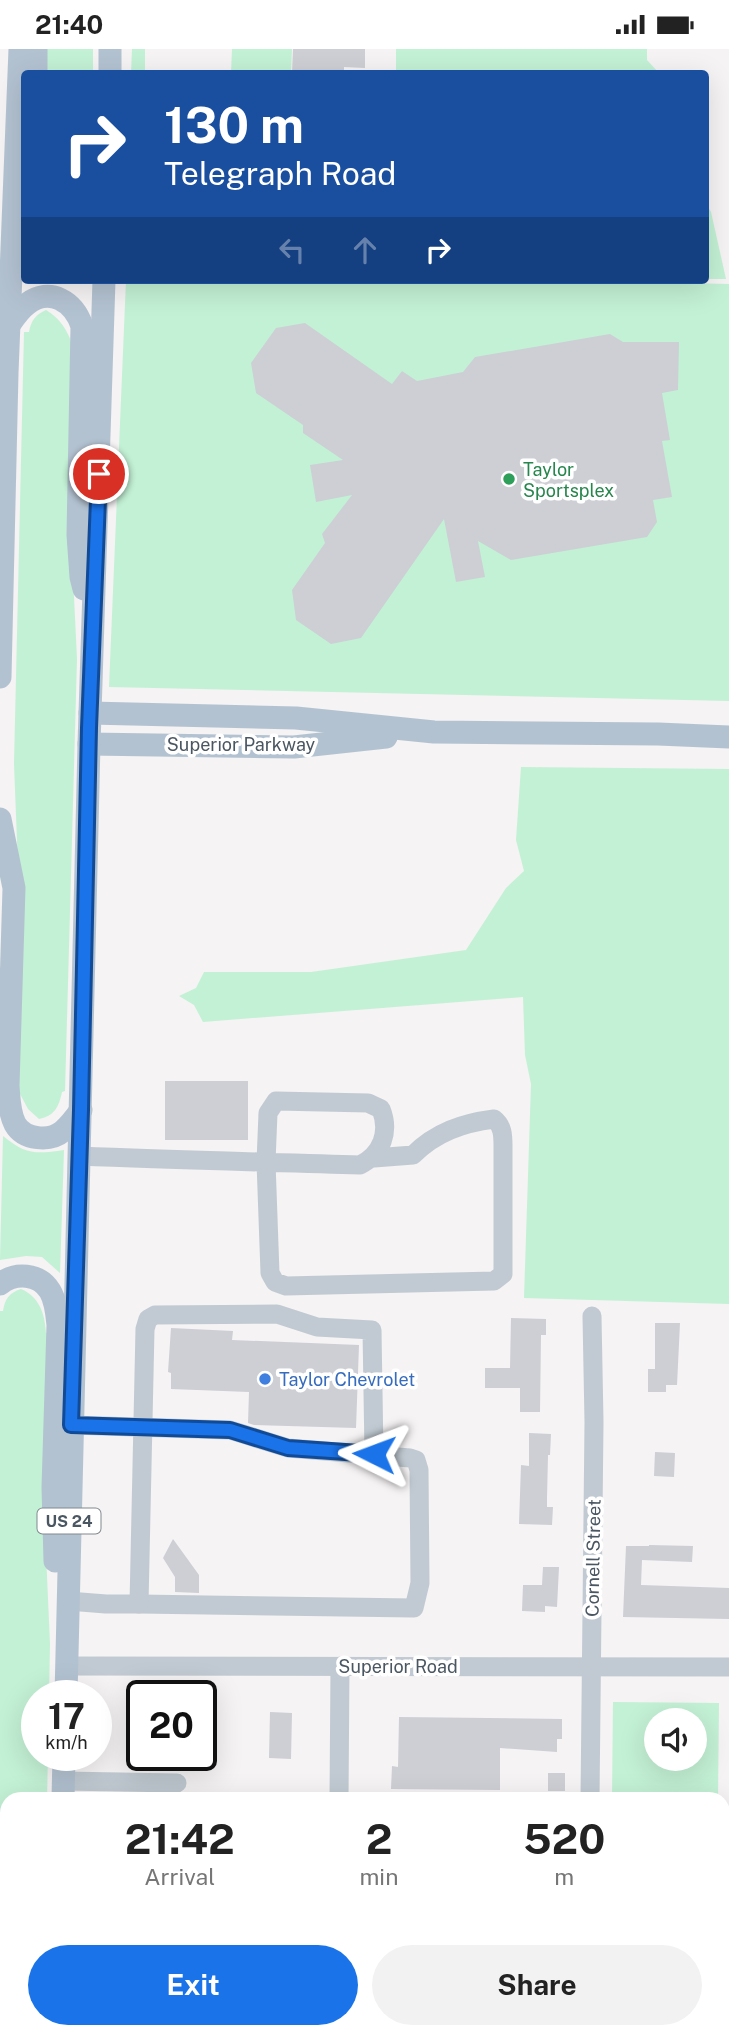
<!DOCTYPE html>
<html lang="en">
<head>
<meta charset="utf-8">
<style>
	:root { --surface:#fff; --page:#f2f2f2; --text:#222; --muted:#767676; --accent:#1a73e8 }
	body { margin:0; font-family:"Public Sans",sans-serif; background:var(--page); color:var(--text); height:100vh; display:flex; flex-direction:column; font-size:26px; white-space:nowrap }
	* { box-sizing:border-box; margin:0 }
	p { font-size:23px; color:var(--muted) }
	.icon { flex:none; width:38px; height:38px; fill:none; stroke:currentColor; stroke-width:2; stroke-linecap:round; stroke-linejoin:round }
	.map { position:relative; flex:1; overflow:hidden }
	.side { position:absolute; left:0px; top:1743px; width:730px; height:247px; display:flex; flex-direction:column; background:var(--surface); border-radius:21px 21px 0 0; box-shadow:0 7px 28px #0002 }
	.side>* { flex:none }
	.top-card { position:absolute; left:21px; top:21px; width:688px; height:214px; border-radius:7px; box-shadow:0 7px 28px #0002; background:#1a4fa0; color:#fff; overflow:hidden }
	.buttons { position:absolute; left:644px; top:1659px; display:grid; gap:14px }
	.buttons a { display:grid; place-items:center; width:63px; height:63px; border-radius:50%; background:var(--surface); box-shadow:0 7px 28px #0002; font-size:35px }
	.speed { position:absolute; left:21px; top:1631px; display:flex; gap:14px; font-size:35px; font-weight:700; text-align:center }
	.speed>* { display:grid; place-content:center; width:91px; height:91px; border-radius:50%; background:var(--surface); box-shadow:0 7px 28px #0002; line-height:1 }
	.speed small { font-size:18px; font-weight:400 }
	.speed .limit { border:4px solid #111; border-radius:10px; background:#fff; color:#111 }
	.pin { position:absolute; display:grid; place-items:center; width:60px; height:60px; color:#fff; margin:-30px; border:4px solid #fff; border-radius:50%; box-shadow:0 2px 7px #0007 }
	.me { position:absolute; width:77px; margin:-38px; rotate:273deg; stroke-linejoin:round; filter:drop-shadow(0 0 5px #0008) }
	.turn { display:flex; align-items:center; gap:24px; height:147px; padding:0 28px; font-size:32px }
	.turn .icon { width:91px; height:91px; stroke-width:2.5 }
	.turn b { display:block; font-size:49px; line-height:60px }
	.lanes { display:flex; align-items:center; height:66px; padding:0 28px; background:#0003; justify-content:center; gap:35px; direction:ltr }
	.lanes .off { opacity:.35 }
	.eta { display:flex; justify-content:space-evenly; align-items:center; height:119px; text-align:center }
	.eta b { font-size:42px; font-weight:700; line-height:49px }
	.button { display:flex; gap:14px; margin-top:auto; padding:14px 28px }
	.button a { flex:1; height:80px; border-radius:42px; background:var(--accent); color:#fff; font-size:28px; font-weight:700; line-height:80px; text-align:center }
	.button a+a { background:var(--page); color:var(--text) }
	.status { display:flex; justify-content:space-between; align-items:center; height:49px; padding:0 35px; background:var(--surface); direction:ltr }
	.status svg { height:19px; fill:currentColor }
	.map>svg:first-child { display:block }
</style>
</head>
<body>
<div class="status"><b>21:40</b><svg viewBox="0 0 49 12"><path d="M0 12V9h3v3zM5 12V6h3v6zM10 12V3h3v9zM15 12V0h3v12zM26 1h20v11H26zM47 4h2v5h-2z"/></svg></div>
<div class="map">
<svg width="729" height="1989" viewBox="0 0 729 1989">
	<rect width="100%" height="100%" fill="#f5f3f3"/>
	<g fill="#c3f1d5" fill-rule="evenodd">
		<polygon points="41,0 93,0 93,24 40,24"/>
		<polygon points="132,0 145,0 145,24 131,24"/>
		<polygon points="232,0 292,0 291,24 231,24"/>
		<polygon points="396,0 647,0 647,11 659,24 396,24"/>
		<polygon points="705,153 711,163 726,230 705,230"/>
		<polygon points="126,231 569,231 729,235 729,652 109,638"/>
		<path d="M46,261C61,270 67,281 73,297L71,486L77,610L65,1042L62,1043C59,1057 55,1067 39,1070L28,1060L19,1043L18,817L14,715L24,283H29C31,272 35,266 46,261Z"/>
		<polygon points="521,718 729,720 729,1255 524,1249 531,1035 525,1006 523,948 203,973 194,956 179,947 196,939 204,923 311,923 466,901 506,839 524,822 516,791"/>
		<path d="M3,1087C26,1106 36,1105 64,1101L60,1224L42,1208L26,1207L0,1211Z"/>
		<path d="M21,1240C40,1248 45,1266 46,1284H50L44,1459L50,1595L49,1647H37V1706H48L47,1750H7V1853L0,1839V1262H3C5,1250 9,1244 21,1240Z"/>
		<path d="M613,1653L719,1654L718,1750H612ZM656,1671H695V1710H656Z"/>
		<polygon points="0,1895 7,1896 7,1983 45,1983 44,1989 0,1989"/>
	</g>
	<g fill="#cdcfd5">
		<polygon points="293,0 365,0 365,19 344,18 344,24 292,24"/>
		<polygon points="305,274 392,335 402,322 417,332 463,323 475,308 610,285 623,293 679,293 678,341 662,344 670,391 662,392 672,448 653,451 657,473 647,488 511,511 478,492 485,528 456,533 444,470 361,589 331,595 296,571 292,541 325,494 322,485 352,446 316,453 310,416 343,411 303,384 303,376 256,344 251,314 276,279"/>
		<rect x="165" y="1032" width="83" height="59"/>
		<polygon points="511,1269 546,1270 546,1286 541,1286 540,1363 520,1363 520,1339 485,1339 485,1319 510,1319"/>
		<polygon points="655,1274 680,1274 677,1336 666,1336 666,1343 648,1343 648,1320 655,1320"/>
		<polygon points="171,1279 233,1282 232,1291 359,1296 356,1379 254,1376 248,1374 249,1343 171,1340 171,1324 168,1323"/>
		<polygon points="529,1384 551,1385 550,1406 548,1406 547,1449 547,1458 553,1458 552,1476 519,1475 521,1416 529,1417"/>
		<polygon points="655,1403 675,1404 674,1428 654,1427"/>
		<polygon points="173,1490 199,1526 199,1544 175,1543 175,1528 163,1509"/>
		<polygon points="649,1496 693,1497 692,1513 642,1511 641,1536 729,1539 729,1570 623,1568 626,1497 649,1497"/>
		<polygon points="543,1518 559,1518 557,1558 545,1557 545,1563 522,1562 523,1536 542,1536"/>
		<polygon points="270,1663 292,1664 291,1710 269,1709"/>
		<polygon points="399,1668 562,1670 562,1690 557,1690 557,1703 500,1699 500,1741 391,1740 392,1717 398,1718"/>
		<rect x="548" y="1724" width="17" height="18"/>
	</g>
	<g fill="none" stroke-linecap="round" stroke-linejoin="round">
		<g stroke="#c1cad2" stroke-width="19">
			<path d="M80,1107C173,1111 267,1113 360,1116C382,1105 390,1083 381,1060L368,1054L276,1052L268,1064L266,1113L270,1224L275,1233L286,1237L494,1232L503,1225V1097C503,1087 503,1077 494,1070C463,1074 436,1083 413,1106L374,1109"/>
			<polyline points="71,1376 230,1381 288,1399 410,1409 416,1411 419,1421 420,1534 414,1559 139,1555"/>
			<polyline points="68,1552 106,1555 139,1555 145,1280 148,1270 155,1266 277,1265 317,1278 372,1281 374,1405"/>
			<polyline points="66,1617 729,1618"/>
			<polyline points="64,1732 177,1734"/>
			<polyline points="339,1750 340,1617"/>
			<polyline points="590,1750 594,1373 592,1267"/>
			<polyline points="338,1989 338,1983"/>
			<polyline points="587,1989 587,1983"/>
		</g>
		<g stroke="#b3c2d1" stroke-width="23">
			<polyline points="36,24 36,0"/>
			<polyline points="110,24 110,0"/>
			<path d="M9,276C14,269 19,261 27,255C50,237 74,253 82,277L78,486L81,528L84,540"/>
			<polyline points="0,628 7,324 20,0"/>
			<polyline points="90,664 296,669 434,683 658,685 729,688"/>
			<polyline points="89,695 294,698 386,688"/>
			<path d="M0,770L14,839L8,1037C9,1049 9,1063 15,1075C24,1091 50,1093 63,1082C70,1076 76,1068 81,1061"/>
			<path d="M0,1235C15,1223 39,1224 50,1242C56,1252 57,1265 58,1276L53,1438L55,1512"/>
			<polyline points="66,1647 89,695 104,231"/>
			<polyline points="63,1750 64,1706"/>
			<polyline points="0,1875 7,1878"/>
			<polyline points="60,1989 60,1983"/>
		</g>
	</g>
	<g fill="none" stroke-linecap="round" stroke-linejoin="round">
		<defs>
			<polyline id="route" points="99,425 89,679 81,1061 71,1376 230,1381 288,1399 374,1405"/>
		</defs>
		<use href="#route" stroke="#114b97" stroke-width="18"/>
		<use href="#route" stroke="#1a73e8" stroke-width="12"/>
	</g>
	<circle fill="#2e9e5b" stroke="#fff" stroke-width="2.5" cx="509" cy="430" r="7"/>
	<circle fill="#3f7fe0" stroke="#fff" stroke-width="2.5" cx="265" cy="1330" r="7"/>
	<g text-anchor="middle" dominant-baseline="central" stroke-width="7" stroke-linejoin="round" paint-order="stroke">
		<rect fill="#fff" stroke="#808990" stroke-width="2" x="37.5" y="1459.5" width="63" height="25" rx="5"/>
		<g font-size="16" font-weight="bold" fill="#4a5661">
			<text x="69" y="1472">US 24</text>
		</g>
		<g font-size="18" fill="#27864d" stroke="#fff" text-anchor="start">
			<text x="523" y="420">Taylor<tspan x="523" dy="21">Sportsplex</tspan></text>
		</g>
		<g font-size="18" fill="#4a5661" stroke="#fff">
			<text x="241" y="695">Superior Parkway</text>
			<text transform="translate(593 1509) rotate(-89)">Cornell Street</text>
			<text x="398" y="1617">Superior Road</text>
		</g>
		<g font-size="18" fill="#366cbe" stroke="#fff" text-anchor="start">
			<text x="279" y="1330">Taylor Chevrolet</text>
		</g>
	</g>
</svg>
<div class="buttons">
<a><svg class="icon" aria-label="sound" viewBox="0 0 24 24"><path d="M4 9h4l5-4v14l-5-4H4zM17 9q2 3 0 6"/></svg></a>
</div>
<div class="speed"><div>17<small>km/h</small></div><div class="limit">20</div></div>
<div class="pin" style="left:99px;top:425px;background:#d93025"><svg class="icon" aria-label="arrive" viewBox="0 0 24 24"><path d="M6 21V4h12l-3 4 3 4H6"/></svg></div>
<svg class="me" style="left:374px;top:1405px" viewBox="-20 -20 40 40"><path d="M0-17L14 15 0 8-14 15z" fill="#1a73e8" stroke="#fff" stroke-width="4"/></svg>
<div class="top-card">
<div class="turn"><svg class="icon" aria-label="right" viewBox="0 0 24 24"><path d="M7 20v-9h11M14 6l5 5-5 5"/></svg><div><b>130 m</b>Telegraph Road</div></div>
<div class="lanes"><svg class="icon off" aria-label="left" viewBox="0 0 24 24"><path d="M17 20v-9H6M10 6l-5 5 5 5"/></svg><svg class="icon off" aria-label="ahead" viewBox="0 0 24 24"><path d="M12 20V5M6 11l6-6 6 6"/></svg><svg class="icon" aria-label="right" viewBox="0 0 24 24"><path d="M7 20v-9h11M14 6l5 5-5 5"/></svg></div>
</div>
<section class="side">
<div class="eta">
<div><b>21:42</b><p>Arrival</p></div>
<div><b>2</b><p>min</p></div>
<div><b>520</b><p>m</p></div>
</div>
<div class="button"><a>Exit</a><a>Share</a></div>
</section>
</div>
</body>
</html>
